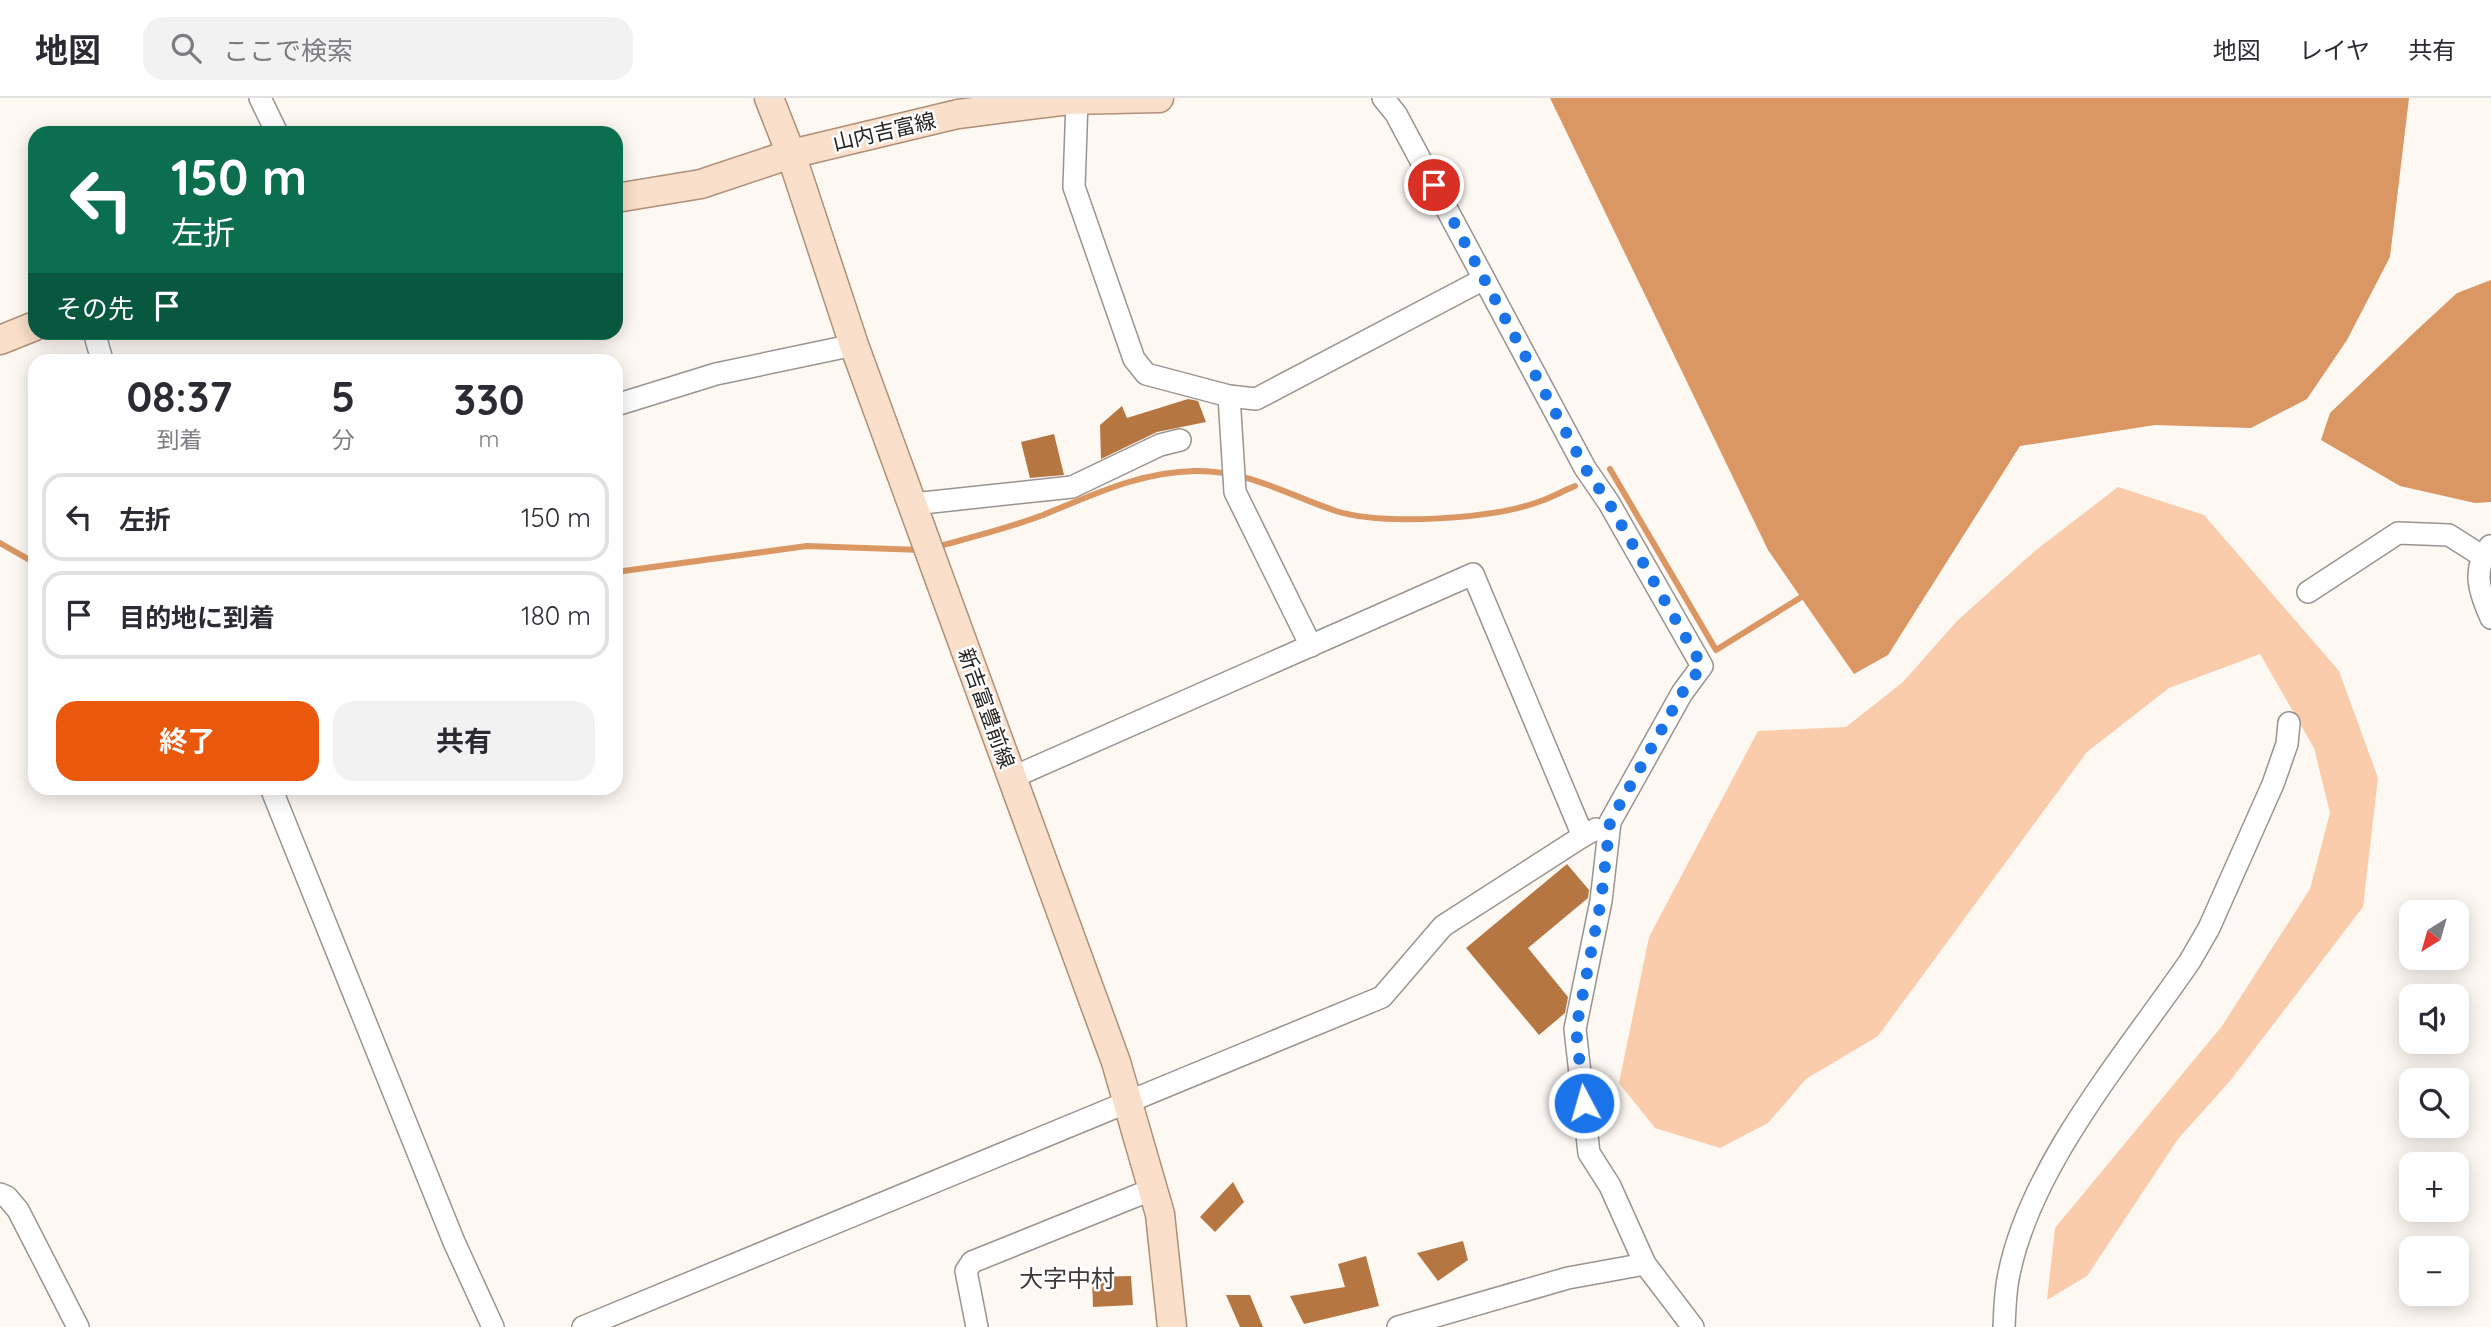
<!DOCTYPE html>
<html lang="ja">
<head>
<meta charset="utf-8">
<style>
	:root { --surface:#fff; --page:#f2f2f3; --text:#2b2b33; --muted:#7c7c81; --line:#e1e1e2; --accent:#ea580c }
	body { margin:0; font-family:Quicksand,"Noto Sans JP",sans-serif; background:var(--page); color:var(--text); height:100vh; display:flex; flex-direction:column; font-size:26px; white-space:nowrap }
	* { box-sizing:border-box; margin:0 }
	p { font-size:23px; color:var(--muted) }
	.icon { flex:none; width:38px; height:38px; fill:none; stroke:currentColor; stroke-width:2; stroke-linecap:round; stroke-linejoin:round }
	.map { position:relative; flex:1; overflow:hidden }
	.drawer { position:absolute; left:28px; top:256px; width:595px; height:441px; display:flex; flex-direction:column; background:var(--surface); border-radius:21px; box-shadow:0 4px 18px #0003 }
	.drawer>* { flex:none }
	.top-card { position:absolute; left:28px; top:28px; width:595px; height:214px; border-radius:21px; box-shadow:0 4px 18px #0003; background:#0b6e4f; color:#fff; overflow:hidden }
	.needle { width:46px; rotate:217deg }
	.buttons { position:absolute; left:2399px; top:802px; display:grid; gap:14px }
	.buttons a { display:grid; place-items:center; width:70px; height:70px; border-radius:14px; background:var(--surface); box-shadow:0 4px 18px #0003; font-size:35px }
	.pin { position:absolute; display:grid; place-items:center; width:60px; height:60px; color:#fff; margin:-30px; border:4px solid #fff; border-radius:50%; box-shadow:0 2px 7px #0007 }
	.me { position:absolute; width:77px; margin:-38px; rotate:354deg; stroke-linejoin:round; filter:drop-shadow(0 0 5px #0008) }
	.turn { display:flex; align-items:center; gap:24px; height:147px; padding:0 28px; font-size:32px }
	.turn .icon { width:91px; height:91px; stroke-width:2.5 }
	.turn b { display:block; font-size:49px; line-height:60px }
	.then { display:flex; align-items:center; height:66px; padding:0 28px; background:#0003; gap:14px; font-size:26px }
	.eta { display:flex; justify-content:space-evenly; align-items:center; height:119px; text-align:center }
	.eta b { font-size:42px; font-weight:700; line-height:49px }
	.button { display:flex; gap:14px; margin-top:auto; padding:14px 28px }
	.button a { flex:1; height:80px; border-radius:21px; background:var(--accent); color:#fff; font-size:28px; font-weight:700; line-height:80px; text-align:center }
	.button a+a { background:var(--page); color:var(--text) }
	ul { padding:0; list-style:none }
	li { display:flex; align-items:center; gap:21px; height:88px; margin:0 14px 10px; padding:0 14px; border:4px solid var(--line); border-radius:21px }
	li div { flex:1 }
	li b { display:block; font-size:26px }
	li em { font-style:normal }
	header { display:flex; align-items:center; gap:42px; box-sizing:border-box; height:98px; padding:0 35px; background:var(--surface); border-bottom:2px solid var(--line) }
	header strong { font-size:33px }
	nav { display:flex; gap:38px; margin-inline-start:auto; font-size:24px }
	.search { width:490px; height:63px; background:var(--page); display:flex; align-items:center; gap:18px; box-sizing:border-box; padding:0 24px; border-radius:21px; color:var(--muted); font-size:26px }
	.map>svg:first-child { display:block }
</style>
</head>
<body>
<header>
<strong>地図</strong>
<div class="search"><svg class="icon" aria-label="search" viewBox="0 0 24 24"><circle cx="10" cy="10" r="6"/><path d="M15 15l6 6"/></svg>ここで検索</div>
<nav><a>地図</a><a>レイヤ</a><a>共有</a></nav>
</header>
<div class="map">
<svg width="2491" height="1229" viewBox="0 0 2491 1229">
	<rect width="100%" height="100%" fill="#fef8f3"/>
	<polygon fill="#faccab" points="2118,389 2204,417 2339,573 2378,680 2363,809 2230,983 2178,1041 2087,1178 2047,1202 2055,1130 2222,928 2310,791 2330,715 2314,650 2260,556 2169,590 2087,654 1878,938 1806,981 1768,1025 1720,1050 1655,1030 1619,985 1649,839 1758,633 1846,629 1903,584 1957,523 2036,452"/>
	<g fill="#da9763">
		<polygon points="1550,0 2409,0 2390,159 2347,242 2307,301 2251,330 2155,327 2020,348 1888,557 1854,576 1768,452"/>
		<polygon points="2491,182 2491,404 2475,405 2400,388 2321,342 2330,315 2419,230 2457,195"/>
	</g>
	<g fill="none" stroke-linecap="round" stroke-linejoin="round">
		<g stroke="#da9763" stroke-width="6">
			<polyline points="1610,371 1716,552 1808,495"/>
			<polyline points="0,445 35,465"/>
			<path d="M936,449C972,439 1009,430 1043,417C1093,397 1139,374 1195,373C1248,372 1288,397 1336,413C1384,428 1494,421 1541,403C1552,399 1563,393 1575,388"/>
			<polyline points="616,474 807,448 922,452"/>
		</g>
	</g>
	<g fill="#b67642">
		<polygon points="1188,301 1198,303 1206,324 1157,334 1101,361 1100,327 1122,308 1127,320"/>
		<polygon points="1054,336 1064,377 1030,380 1021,344"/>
		<polygon points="1567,766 1589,792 1588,800 1528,850 1568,899 1565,915 1539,937 1466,850"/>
		<polygon points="1233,1084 1244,1104 1215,1134 1200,1119"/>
		<polygon points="1463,1143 1468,1162 1438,1183 1417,1155"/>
		<polygon points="1366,1158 1379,1208 1304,1226 1290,1198 1345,1189 1338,1166"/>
		<polygon points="1131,1178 1133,1207 1093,1209 1092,1179"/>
		<polygon points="1226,1197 1250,1197 1263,1229 1240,1229"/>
	</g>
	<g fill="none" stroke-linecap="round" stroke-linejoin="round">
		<defs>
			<g id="minor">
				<polyline points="260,0 277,35"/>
				<polyline points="1383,0 1396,16 1585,370 1609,405 1702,568 1682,595 1610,724 1601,803 1575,931 1589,1055 1610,1088 1645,1166"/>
				<polyline points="1077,2 1074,89 1134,261 1146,276 1229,298 1256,301 1484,181"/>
				<polyline points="94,234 102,262"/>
				<polyline points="1229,298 1235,394 1311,548"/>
				<polyline points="616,307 716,276 854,247"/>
				<polyline points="913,406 1072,389 1160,347 1180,342"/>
				<path d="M2490,448C2471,472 2480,495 2491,520"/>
				<polyline points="2308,494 2398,435 2449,437 2482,458"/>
				<polyline points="1011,680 1473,476 1583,738 1596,731"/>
				<polyline points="271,690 454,1144 493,1229"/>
				<polyline points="0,1096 7,1099 18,1112 78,1229"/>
				<polyline points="583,1229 1382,899 1443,828 1583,738"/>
				<polyline points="977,1229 966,1173 972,1164 1153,1091"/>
				<polyline points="1398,1229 1568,1180 1645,1166 1693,1229"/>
				<path d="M2004,1229C2005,1211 2005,1193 2009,1176C2031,1066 2127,955 2190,863L2209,830L2273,686L2287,646L2289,625"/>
			</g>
			<g id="major">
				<polyline points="769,0 791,56 854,247 1116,964 1160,1116 1172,1229"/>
				<polyline points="616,100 701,86 791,56 958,16 1069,2 1159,0"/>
				<polyline points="0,242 35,228"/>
			</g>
		</defs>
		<use href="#minor" stroke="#9a9490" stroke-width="24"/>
		<use href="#major" stroke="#ae8f78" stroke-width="31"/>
		<use href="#minor" stroke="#fff" stroke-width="21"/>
		<use href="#major" stroke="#fadfca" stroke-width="28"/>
	</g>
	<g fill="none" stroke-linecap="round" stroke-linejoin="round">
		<polyline stroke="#1a73e8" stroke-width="12" stroke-dasharray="0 21.6" points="1434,87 1585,370 1609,405 1702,568 1682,595 1610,724 1601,803 1576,931 1584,1005"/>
	</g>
	<g text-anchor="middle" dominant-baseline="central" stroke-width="5" stroke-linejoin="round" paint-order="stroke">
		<g font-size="21" fill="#262422" stroke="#fff">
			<text transform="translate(884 33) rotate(-13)">山内吉富線</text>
			<text transform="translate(987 610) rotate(70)">新吉富豊前線</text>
		</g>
		<g font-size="24" fill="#3e3936" stroke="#fff">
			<text x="1067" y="1180">大字中村</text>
		</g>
	</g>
</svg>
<div class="buttons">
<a><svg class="needle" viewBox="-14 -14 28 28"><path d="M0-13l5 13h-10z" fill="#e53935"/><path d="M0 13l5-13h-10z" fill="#7c7c81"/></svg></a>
<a><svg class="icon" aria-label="sound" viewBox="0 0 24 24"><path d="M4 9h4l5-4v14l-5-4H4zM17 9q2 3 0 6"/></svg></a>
<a><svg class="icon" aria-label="search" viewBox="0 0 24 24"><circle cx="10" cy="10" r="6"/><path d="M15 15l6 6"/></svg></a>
<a>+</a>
<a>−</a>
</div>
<div class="pin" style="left:1434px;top:87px;background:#d93025"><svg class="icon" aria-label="arrive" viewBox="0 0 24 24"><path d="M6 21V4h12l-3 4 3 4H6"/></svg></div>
<svg class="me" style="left:1584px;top:1005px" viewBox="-20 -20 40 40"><circle r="17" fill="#1a73e8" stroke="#fff" stroke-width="3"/><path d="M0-11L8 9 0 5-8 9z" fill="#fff"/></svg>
<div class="top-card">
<div class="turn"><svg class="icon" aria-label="left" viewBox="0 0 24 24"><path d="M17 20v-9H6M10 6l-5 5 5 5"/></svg><div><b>150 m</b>左折</div></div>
<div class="then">その先<svg class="icon" aria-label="arrive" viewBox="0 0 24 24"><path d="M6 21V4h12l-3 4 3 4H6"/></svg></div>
</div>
<section class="drawer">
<div class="eta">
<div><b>08:37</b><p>到着</p></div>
<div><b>5</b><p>分</p></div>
<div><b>330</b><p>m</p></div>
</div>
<ul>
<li><svg class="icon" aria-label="left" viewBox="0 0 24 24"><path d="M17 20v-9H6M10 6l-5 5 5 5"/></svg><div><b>左折</b></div><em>150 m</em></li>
<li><svg class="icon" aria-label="arrive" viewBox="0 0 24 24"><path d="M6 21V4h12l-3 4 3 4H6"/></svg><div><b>目的地に到着</b></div><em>180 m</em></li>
</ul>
<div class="button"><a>終了</a><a>共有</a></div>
</section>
</div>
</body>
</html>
